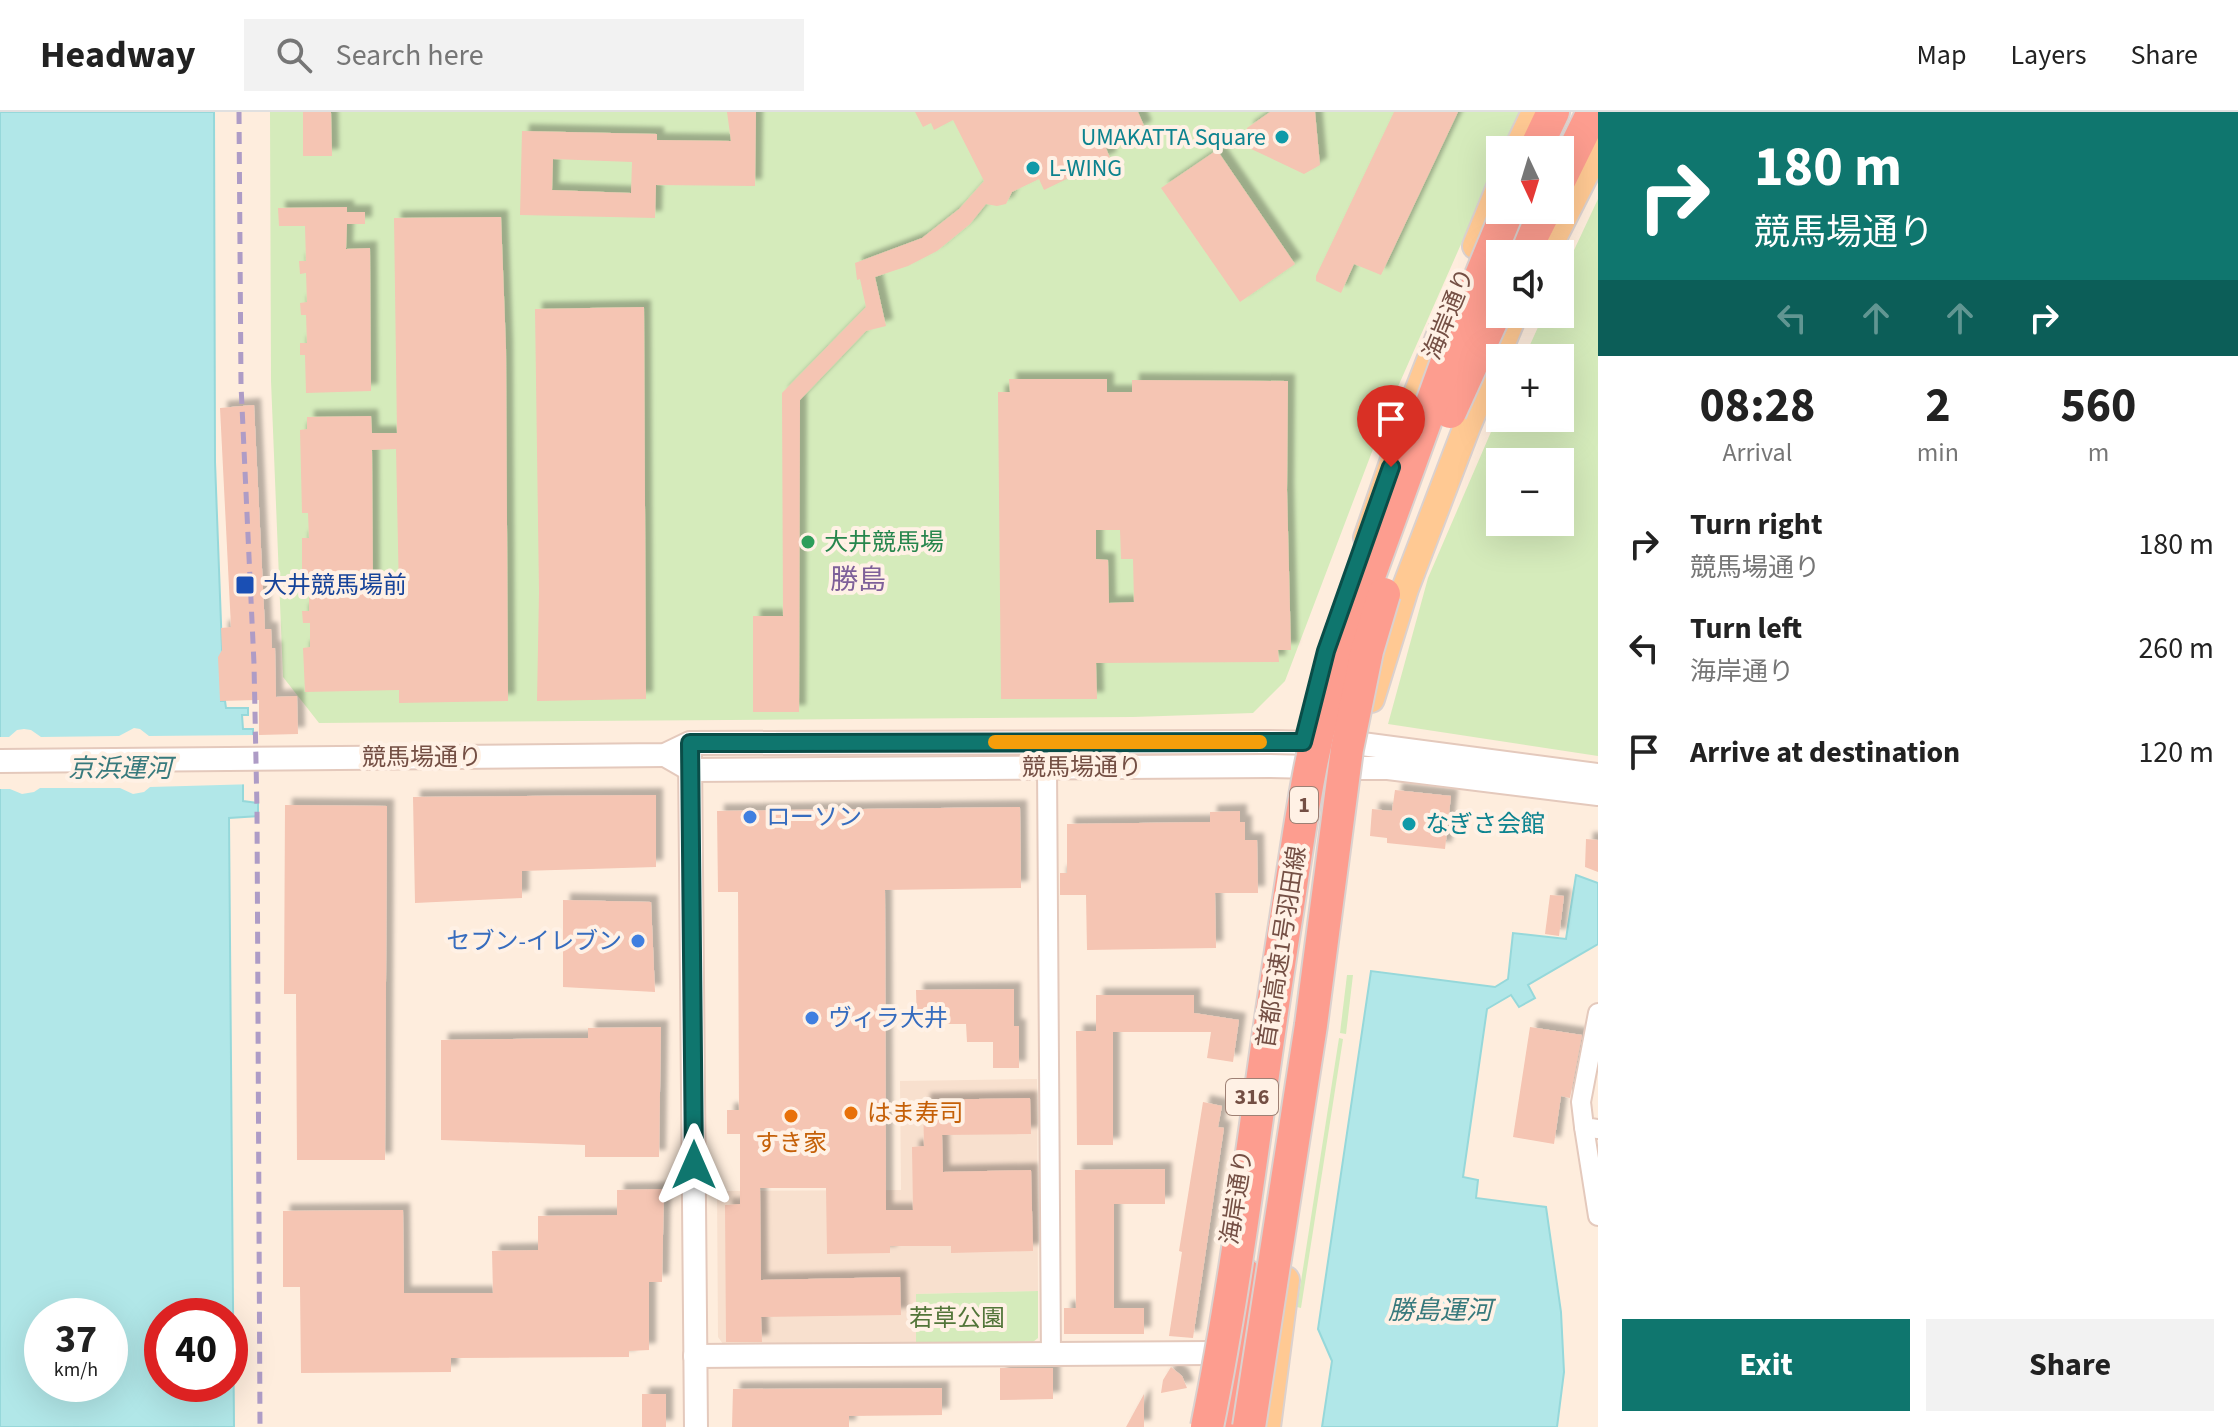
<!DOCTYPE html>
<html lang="en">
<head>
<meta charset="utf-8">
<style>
	:root { --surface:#fff; --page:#f2f2f2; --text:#222; --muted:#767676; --line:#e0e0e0; --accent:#0f766e }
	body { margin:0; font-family:"Source Sans 3","Noto Sans JP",sans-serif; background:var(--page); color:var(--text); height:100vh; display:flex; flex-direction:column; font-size:30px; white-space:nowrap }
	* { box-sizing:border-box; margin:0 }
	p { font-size:26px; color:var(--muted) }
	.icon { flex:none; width:44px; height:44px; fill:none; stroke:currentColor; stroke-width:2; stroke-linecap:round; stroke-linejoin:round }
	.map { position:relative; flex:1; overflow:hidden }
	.drawer { display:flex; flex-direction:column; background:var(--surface); width:640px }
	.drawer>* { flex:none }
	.guide { background:#0f766e; color:#fff; overflow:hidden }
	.needle { width:52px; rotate:176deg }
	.tools { position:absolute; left:1486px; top:24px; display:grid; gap:16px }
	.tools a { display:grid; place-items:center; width:88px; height:88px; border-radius:0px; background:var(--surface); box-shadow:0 8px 32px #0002; font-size:40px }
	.speed { position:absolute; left:24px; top:1186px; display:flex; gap:16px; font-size:40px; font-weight:700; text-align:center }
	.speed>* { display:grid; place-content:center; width:104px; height:104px; border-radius:50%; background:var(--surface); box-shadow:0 8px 32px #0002; line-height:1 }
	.speed small { font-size:20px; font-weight:400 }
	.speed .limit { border:12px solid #d22; background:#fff; color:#111 }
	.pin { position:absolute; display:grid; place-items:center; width:68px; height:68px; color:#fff; margin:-82px -34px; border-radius:50% 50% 50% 0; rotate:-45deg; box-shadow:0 0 8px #0007 }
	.pin .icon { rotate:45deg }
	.me { position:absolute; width:88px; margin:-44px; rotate:0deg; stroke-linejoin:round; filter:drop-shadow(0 0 6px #0008) }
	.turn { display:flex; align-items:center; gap:28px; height:168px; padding:0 24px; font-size:36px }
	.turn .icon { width:104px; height:104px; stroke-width:2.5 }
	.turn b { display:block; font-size:56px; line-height:68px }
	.lanes { display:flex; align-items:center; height:76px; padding:0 24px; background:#0003; justify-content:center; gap:40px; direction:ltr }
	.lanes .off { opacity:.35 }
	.eta { display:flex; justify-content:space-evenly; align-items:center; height:136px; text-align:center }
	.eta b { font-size:48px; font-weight:700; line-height:56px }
	.action { display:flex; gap:16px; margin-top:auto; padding:16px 24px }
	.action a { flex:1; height:92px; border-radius:0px; background:var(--accent); color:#fff; font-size:32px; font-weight:700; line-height:92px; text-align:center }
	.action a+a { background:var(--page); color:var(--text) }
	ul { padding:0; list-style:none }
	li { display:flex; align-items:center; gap:24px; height:104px; padding:0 24px }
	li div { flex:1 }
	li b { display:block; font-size:30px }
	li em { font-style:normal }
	header { display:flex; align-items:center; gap:48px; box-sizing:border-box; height:112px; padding:0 40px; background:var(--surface); border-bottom:2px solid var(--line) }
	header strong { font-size:38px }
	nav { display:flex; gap:44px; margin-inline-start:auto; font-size:28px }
	.search { width:560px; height:72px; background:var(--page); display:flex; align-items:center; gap:20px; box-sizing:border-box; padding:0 28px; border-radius:0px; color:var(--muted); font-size:30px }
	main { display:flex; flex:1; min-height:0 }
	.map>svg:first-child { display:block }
</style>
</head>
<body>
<header>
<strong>Headway</strong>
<div class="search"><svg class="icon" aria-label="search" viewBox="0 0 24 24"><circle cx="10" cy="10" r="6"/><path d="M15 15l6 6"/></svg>Search here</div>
<nav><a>Map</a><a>Layers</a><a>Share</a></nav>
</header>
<main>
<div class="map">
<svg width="1598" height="1315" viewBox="0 0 1598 1315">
	<defs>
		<filter id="shadow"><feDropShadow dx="7" dy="-7" stdDeviation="2" flood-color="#0004"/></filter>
	</defs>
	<rect width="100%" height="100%" fill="#feeddd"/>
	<polygon fill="#f8e0ce" points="1037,967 1038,1179 916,1182 916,1231 723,1232 718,1225 717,1079 901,1078 900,969"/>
	<g fill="#d5ebbb" fill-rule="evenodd">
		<polygon points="270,0 1519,0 1503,38 1500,38 1500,44 1389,295 1285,569 1253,601 1133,605 319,611 283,565 271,269"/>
		<path d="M1598,87V644L1388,612L1428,466L1500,299V306H1560V246H1524L1544,202H1560V168ZM1500,350H1560V410H1500Z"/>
		<polygon points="1347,863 1353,863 1346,922 1340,921"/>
		<polygon points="1339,926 1343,927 1301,1196 1297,1195"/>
		<polygon points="1038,1179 1038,1226 1033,1230 916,1231 916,1182"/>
	</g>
	<g fill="#b1e7e8" stroke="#96d8da" stroke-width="2" fill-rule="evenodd">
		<path d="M0,0H214L215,350L222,538L221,589H225L226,596H248V603H242L243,617H253L254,670H243V689L258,691V704L229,706L234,1315H0ZM42,1204H110V1272H42ZM162,1204H230V1272H162Z"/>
		<polygon points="1576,763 1598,771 1598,832 1528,873 1535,886 1519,895 1511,883 1487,897 1463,1065 1478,1068 1476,1086 1546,1095 1561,1200 1564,1260 1557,1315 1322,1315 1332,1249 1318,1217 1371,859 1495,875 1508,867 1513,821 1566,827"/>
	</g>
	<polygon fill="#feeddd" points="134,616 140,617 149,624 257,623 257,672 150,675 144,680 133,682 120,676 40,676 34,680 22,682 10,677 0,677 0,625 9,625 17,618 24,617 31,618 41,625 119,624"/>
	<g fill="#f5c5b3" fill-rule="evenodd" filter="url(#shadow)">
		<polygon points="303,0 331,0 332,44 303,44"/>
		<path d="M727,0H756L755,74L656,73L655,106L520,103L522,19L657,22V28L731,29ZM553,47L632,50L631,81L552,78Z"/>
		<polygon points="915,0 1138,0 1145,16 1106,36 1110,46 1044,78 1039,67 1012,80 1006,92 997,94 986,92 970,112 937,139 908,154 875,165 886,214 866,219 800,288 799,600 753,600 753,504 783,504 782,281 866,195 860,167 857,168 855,151 922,126 959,97 984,69 953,8 934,18 931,11 923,15"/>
		<polygon points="1270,0 1315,0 1320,53 1304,62 1247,35 1247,16"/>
		<polygon points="1394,0 1458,0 1381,163 1354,152 1341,181 1316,169 1316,164"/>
		<polygon points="1217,38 1295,152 1240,190 1161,76"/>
		<polygon points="347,95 347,100 365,100 365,112 347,112 346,137 370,136 371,279 306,281 305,243 300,243 300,231 307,231 306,203 301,203 300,191 307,190 306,161 300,162 299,149 306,149 305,114 279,114 278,96"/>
		<path d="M501,105L506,236L508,589L399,591V578L305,580L303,536L310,535V511H303L302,499H309V474H302V426H309L308,401H302L300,318L307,317V305L371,304L372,321H397L394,106ZM396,337L399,481L373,482L372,338Z"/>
		<polygon points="644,195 646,587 537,589 539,480 535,197"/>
		<path d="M1009,267H1107V280H1132V268L1288,269L1287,378L1291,538H1278L1279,550L1096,551L1097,587H1001L998,280H1010ZM1096,418H1120L1121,447H1133L1134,490L1109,491L1108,448L1096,447Z"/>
		<polygon points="254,293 265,517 271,517 272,536 275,536 276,585 297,584 298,622 259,623 259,588 220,589 218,545 222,538 221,516 231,515 220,296"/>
		<polygon points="1395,678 1451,684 1445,737 1387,731 1387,726 1370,724 1372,697 1392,699"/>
		<polygon points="656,683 656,755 522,759 522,786 415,791 413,685"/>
		<polygon points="285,693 387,694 385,1048 297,1048 296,882 284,882"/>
		<polygon points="1020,695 1021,776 885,778 886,1098 913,1098 912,1035 924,1034 923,988 1030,986 1031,1022 942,1023 943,1060 1031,1058 1033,1139 951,1141 951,1134 890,1134 890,1141 827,1142 826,1076 760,1076 761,1168 900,1165 901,1203 761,1205 762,1230 726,1230 725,1093 740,1092 740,1022 727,1022 727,998 739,998 738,780 718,780 717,699"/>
		<polygon points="1240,699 1240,710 1245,710 1245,728 1257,728 1258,781 1215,781 1216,836 1087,838 1086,783 1060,783 1060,761 1067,761 1067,712 1210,710 1210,700"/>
		<polygon points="1586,727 1598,728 1598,760 1585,755"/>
		<polygon points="1550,783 1564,784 1559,824 1545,822"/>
		<polygon points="563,788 651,790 655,880 563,875"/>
		<polygon points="1014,877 1014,914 1019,914 1019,956 993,956 993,930 967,930 966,912 917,912 916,878"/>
		<polygon points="1096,883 1194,883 1194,901 1239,908 1233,950 1207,946 1211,920 1113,920 1113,1033 1077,1033 1076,919 1096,919"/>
		<polygon points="661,915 659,1045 585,1045 585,1033 441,1028 441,928 588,926 588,916"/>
		<polygon points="1530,915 1582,923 1570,986 1561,984 1554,1032 1513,1025"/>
		<polygon points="1203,990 1222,994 1218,1015 1224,1016 1193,1226 1169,1224 1182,1140 1179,1139"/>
		<polygon points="1165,1057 1165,1092 1114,1092 1114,1196 1144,1196 1144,1222 1064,1222 1064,1196 1076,1196 1075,1058"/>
		<polygon points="664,1077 662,1170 649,1170 649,1238 629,1239 629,1245 451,1246 451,1260 301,1261 300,1175 283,1175 283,1099 403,1098 404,1181 493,1181 492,1139 538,1138 538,1104 617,1103 617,1078"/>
		<polygon points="1171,1255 1182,1264 1187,1276 1161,1281 1163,1268"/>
		<polygon points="1000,1256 1053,1256 1053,1287 1000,1288"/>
		<polygon points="942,1276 942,1303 849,1304 849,1315 732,1315 733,1277"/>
		<rect x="642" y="1282" width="24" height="33"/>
		<polygon points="1144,1282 1144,1315 1126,1315"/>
	</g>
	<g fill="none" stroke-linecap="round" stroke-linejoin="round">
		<defs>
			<g id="minor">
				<polyline points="1047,655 1051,1244"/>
				<polyline points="1598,901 1581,990 1584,1015 1598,1017"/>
				<polyline points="1584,1015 1598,1104"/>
			</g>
			<g id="tertiary">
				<polyline points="665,643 691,658 1270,654 1358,656 1388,656 1598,682"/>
				<polyline points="690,644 696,1315"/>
				<polyline points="0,649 665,643 690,631 1270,630 1362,632 1598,663"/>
				<polyline points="695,1244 1212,1241"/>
			</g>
			<g id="primary">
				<polyline points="1517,38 1535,0"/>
				<polyline points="1476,134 1500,75"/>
				<polyline points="1545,142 1598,37"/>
				<polyline points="1367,426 1412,295 1442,218"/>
				<polyline points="1371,587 1405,477 1466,317 1514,202"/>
				<polyline points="1267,1315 1286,1168"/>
			</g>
			<g id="motorway">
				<polyline points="1535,38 1553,0"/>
				<polyline points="1560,67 1593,0"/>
				<polyline points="1523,142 1545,98"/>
				<polyline points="1228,1315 1238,1258 1245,1163"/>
			</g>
		</defs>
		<use href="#minor" stroke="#e4c9bc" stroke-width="22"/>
		<use href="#tertiary" stroke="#e4c9bc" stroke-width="26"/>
		<use href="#primary" stroke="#dbd1ce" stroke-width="30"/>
		<use href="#motorway" stroke="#dbd1ce" stroke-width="36"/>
		<use href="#minor" stroke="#fff" stroke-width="18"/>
		<use href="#tertiary" stroke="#fff" stroke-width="22"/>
		<use href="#primary" stroke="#ffc993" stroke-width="26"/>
		<use href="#motorway" stroke="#fd9d8f" stroke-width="32"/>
		<polyline stroke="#ae9cc6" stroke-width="5" stroke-dasharray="12 8" stroke-linecap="butt" points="239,0 241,273 254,552 257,698 260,1315"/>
		<defs>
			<g id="motorway-bridge">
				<polyline points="1450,300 1500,190"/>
				<path d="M1207,1315C1241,1147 1259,976 1286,807C1299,723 1309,639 1335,558L1457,222L1508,98"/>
				<polyline points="1249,1315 1311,913 1347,637 1367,539 1384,482"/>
			</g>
		</defs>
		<use href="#motorway-bridge" stroke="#dbd1ce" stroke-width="36" stroke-linecap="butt"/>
		<use href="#motorway-bridge" stroke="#fd9d8f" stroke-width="32"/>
	</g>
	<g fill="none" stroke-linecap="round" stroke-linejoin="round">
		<defs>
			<polyline id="route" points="694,1053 690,631 1303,630 1326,539 1391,355"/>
		</defs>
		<use href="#route" stroke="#0a4d48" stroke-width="20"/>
		<use href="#route" stroke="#0f766e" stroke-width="14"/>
		<polyline stroke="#f59e0b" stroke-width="14" points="995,630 1260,630"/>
	</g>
	<g fill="#0f9aa8" stroke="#fff1e5" stroke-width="3">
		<circle cx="1282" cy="25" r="8"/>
		<circle cx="1033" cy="56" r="8"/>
		<circle cx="1409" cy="712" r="8"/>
	</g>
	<circle fill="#2e9e5b" stroke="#fff1e5" stroke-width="3" cx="808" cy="430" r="8"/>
	<rect fill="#1a4fb4" stroke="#fff1e5" stroke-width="3" x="235" y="463" width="20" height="20" rx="4"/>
	<g fill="#3f7fe0" stroke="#fff1e5" stroke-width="3">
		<circle cx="750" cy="705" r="8"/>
		<circle cx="638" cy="829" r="8"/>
		<circle cx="812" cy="906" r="8"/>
	</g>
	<g fill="#e8710a" stroke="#fff1e5" stroke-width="3">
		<circle cx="851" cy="1001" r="8"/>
		<circle cx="791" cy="1004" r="8"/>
	</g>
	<g text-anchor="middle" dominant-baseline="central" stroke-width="8" stroke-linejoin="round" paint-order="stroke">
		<g fill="#fff1e5" stroke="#9e8074" stroke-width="2">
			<rect x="1290" y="675" width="28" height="36" rx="6"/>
			<rect x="1226" y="967" width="52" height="36" rx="6"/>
		</g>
		<g font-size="22" font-weight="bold" fill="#744f44">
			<text x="1304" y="693">1</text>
			<text x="1252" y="985">316</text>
		</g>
		<g font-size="24" fill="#0d838f" stroke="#fff1e5" text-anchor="start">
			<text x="1266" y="25" text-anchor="end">UMAKATTA Square</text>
			<text x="1049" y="56">L-WING</text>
			<text x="1425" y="712">なぎさ会館</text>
		</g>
		<g font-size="24" fill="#744f44" stroke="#fff1e5">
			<text transform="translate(1449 202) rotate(-68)">海岸通り</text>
			<text x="422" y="645">競馬場通り</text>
			<text x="1082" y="655">競馬場通り</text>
			<text transform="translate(1282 835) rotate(-81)">首都高速1号羽田線</text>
			<text transform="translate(1237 1085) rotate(-81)">海岸通り</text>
		</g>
		<g font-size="24" fill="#27864d" stroke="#fff1e5" text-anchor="start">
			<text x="824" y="430">大井競馬場</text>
		</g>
		<g font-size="24" fill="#164399" stroke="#fff1e5" text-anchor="start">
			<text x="263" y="473">大井競馬場前</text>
		</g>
		<g font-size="24" fill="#366cbe" stroke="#fff1e5" text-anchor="start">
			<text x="766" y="705">ローソン</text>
			<text x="622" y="829" text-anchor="end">セブン-イレブン</text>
			<text x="828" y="906">ヴィラ大井</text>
		</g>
		<g font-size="24" fill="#c56008" stroke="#fff1e5" text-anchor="start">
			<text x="867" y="1001">はま寿司</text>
			<text x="791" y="1031" text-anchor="middle">すき家</text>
		</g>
		<g font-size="24" fill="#527539" stroke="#fff1e5">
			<text x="957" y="1206">若草公園</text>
		</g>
		<g font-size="26" font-style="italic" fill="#37797c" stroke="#fff1e5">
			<text x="120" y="656">京浜運河</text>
			<text x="1440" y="1198">勝島運河</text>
		</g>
		<g font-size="28" fill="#7e5f99" stroke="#fff1e5">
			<text x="858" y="468">勝島</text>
		</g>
	</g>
</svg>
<div class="tools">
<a><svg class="needle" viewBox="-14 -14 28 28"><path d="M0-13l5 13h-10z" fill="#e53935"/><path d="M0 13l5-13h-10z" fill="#767676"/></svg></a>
<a><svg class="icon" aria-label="sound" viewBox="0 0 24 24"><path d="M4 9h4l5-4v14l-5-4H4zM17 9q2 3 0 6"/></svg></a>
<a>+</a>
<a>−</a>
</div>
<div class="speed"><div>37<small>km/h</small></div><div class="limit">40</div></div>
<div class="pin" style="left:1391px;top:355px;background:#d93025"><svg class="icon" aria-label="arrive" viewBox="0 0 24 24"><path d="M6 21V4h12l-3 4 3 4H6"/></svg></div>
<svg class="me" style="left:694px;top:1053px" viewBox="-20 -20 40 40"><path d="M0-17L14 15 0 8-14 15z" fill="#0f766e" stroke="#fff" stroke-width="4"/></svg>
</div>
<section class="drawer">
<div class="guide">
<div class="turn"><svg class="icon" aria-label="right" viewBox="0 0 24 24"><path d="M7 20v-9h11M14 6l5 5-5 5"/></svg><div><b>180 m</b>競馬場通り</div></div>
<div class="lanes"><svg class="icon off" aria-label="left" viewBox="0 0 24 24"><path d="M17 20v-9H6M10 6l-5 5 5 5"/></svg><svg class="icon off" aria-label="ahead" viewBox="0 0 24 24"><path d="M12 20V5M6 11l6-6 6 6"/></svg><svg class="icon off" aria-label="ahead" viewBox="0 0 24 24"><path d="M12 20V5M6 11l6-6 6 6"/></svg><svg class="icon" aria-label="right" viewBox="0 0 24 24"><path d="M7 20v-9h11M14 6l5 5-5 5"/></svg></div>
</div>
<div class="eta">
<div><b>08:28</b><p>Arrival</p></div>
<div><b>2</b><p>min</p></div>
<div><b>560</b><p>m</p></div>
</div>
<ul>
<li><svg class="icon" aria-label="right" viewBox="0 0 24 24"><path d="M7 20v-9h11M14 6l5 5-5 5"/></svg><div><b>Turn right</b><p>競馬場通り</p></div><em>180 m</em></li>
<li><svg class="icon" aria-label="left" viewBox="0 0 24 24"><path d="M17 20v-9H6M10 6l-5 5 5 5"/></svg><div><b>Turn left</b><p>海岸通り</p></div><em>260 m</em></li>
<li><svg class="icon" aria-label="arrive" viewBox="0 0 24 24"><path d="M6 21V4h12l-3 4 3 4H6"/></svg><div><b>Arrive at destination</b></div><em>120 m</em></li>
</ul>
<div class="action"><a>Exit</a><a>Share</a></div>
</section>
</main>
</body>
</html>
